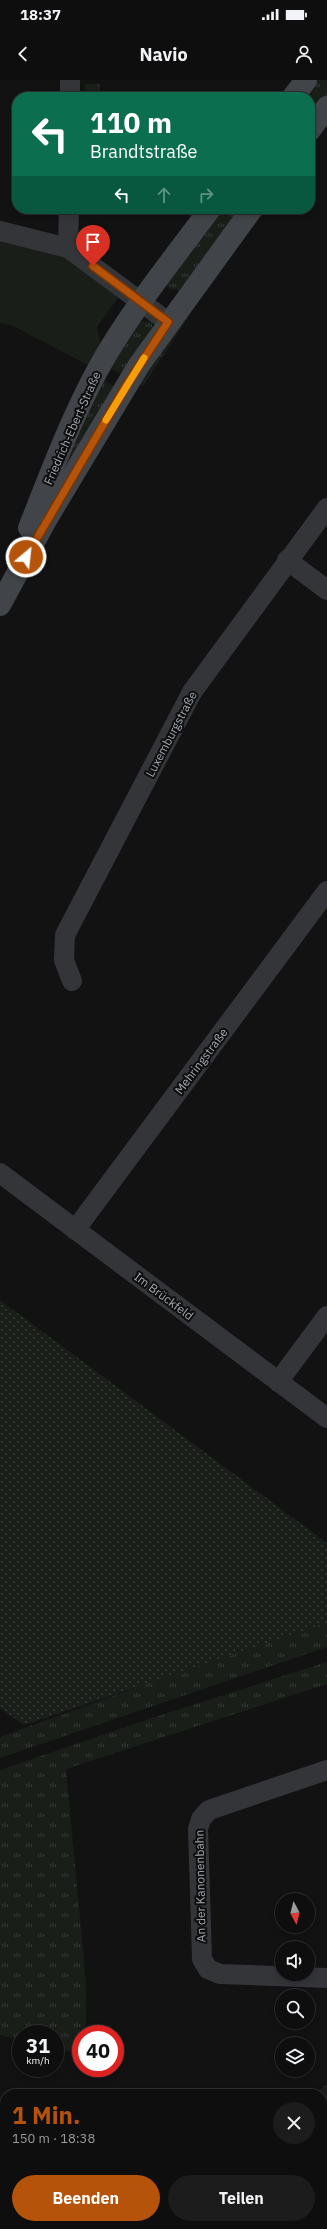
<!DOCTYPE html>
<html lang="de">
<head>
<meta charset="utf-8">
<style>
	:root { --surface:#0e0e0e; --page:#1c1c1c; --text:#f1f3f6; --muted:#9b9c9e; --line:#2e2e2e; --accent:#b45309 }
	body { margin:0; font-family:"IBM Plex Sans",sans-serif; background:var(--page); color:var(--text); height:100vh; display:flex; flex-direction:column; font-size:15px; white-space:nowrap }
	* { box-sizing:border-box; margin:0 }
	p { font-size:13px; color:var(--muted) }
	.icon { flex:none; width:22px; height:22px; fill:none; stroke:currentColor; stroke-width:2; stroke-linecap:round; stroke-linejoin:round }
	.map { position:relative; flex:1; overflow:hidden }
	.drawer { position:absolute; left:0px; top:2009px; width:327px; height:140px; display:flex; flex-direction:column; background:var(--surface); border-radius:16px 16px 0 0; box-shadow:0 2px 6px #0003,0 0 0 1px var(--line) }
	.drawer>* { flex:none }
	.banner { position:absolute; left:12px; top:12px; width:303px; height:122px; border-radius:16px; box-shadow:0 2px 6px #0003,0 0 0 1px var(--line); background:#0b6e4f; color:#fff; overflow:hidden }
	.needle { width:26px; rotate:173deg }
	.buttons { position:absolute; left:275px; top:1813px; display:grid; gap:8px }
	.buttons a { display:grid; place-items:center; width:40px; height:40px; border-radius:50%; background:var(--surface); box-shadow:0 2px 6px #0003,0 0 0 1px var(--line); font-size:20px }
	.speed { position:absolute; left:12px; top:1945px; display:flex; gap:8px; font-size:20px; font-weight:700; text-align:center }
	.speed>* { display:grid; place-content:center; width:52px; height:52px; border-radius:50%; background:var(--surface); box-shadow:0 2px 6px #0003,0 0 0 1px var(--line); line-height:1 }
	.speed small { font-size:10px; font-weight:400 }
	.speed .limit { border:6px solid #d22; background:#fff; color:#111 }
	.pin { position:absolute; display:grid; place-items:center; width:34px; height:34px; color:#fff; margin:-41px -17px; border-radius:50% 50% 50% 0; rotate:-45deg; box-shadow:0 0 4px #0007 }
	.pin .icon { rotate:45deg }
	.me { position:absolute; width:44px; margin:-22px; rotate:28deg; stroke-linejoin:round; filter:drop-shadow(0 0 3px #0008) }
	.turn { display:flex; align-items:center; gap:14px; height:84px; padding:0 12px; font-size:18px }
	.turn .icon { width:52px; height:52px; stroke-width:2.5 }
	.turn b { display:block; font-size:28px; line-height:34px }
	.lanes { display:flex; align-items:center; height:38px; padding:0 12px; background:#0003; justify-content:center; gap:20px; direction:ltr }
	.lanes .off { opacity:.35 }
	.round { display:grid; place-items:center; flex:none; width:42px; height:42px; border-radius:21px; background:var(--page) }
	.summary { display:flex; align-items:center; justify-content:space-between; height:68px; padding:0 12px }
	h1 { font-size:24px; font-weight:700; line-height:30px; color:var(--accent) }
	.primary-button { display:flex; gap:8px; margin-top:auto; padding:8px 12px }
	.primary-button a { flex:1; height:46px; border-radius:24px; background:var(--accent); color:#fff; font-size:16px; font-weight:700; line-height:46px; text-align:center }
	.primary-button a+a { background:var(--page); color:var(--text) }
	.status { display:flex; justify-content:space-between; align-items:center; height:28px; padding:0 20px; background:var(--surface); direction:ltr }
	.status svg { height:11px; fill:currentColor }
	header { display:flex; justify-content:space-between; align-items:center; height:52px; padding:0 12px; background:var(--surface); font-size:18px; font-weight:700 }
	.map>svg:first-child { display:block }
</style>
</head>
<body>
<div class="status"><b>18:37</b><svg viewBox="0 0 49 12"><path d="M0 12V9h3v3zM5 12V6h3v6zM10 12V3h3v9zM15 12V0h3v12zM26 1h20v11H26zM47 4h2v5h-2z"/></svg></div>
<header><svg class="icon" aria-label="back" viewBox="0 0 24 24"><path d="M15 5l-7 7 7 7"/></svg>Navio<svg class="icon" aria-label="person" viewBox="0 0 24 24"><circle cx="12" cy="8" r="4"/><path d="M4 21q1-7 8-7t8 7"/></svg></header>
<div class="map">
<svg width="327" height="2149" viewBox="0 0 327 2149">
	<defs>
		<pattern id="grass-tufts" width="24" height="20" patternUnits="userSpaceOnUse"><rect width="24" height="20" fill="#191e19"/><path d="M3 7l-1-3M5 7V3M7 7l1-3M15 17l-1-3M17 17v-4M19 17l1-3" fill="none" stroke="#373c38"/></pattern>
		<pattern id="cemetery-stones" width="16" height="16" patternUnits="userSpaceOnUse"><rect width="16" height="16" fill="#191e19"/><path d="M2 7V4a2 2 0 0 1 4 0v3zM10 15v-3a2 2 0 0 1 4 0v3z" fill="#373c38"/></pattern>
		<pattern id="garden-dots" width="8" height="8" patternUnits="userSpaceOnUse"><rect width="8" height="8" fill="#191e19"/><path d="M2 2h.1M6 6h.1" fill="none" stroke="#373c38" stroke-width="1.8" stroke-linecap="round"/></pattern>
	</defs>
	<rect width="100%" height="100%" fill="#121213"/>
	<g fill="url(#grass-tufts)">
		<polygon points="316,0 327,0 327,17 310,40 310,17 303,17"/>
		<polygon points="85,4 100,4 100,17 84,17"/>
		<polygon points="220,129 243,129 181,212 175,209 171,210 164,204"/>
		<polygon points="187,231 188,238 143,306 138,303"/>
		<polygon points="142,241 152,242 153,247 125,296 108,287 136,244"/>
		<polygon points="101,299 117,308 68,388 63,387"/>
		<polygon points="327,1540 327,1567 0,1678 0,1657 130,1610 200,1575"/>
		<polygon points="327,1582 327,1604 66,1689 86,1903 86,1954 81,1954 81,1977 75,1973 55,1968 55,1954 21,1954 21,1960 0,1955 0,1690 152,1638"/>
	</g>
	<polygon fill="url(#cemetery-stones)" points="327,2005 327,2149 202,2149 205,2144 322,2144 322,2014 313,2014"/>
	<g fill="#191e19">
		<polygon points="0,153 68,168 118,218 97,247 101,265 90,286 11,245 0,243"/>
		<polygon points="221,2008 270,2009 272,2014 224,2014"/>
	</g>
	<polygon fill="url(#garden-dots)" points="0,1220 327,1463 327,1543 24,1645 0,1628"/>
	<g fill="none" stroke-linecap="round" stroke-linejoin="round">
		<g stroke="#333538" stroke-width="20">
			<polyline points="70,17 70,0"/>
			<polyline points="0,151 68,168 168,242"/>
			<polyline points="68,168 69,129"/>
			<polyline points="287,480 327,510"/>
			<polyline points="72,901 64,880 65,855 192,612 327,428"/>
			<polyline points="0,1093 327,1338"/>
			<polyline points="75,1150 327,811"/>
			<polyline points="278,1302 327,1236"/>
			<polyline points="327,1690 209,1730 201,1739 198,1749 202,1879 208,1889 220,1894 327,1898"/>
			<polyline points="0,2109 5,2110"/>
			<polyline points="110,2144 119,2149"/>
		</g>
		<g stroke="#414448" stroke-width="22">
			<polyline points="293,17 306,0"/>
			<polyline points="310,50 327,27"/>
			<path d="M29,448C50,395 70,341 97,291C128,234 171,182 210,129"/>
			<polyline points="0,525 46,440 139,285 252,129"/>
		</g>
	</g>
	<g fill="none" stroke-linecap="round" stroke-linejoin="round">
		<defs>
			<polyline id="route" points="26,477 126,306 168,242 93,186"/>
		</defs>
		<use href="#route" stroke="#753606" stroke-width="10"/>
		<use href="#route" stroke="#b45309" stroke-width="7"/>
		<polyline stroke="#f59e0b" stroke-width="7" points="106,340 144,278"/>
	</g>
	<g text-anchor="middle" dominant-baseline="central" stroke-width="4" stroke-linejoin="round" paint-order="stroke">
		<g font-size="12" fill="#a4abb3" stroke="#0d0d0e">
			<text transform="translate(72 348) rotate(-66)">Friedrich-Ebert-Straße</text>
			<text transform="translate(171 654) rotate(-62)">Luxemburgstraße</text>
			<text transform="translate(201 981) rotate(-53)">Mehringstraße</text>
			<text transform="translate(164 1216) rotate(37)">Im Brückfeld</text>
			<text transform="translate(200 1806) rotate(-91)">An der Kanonenbahn</text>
		</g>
	</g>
</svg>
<div class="buttons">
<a><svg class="needle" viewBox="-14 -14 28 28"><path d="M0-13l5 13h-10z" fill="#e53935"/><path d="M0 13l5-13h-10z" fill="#9b9c9e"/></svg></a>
<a><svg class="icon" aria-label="sound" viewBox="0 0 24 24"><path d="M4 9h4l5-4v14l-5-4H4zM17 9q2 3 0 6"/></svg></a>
<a><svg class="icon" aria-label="search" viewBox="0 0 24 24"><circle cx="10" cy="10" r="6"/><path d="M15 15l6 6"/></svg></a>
<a><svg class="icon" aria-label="layers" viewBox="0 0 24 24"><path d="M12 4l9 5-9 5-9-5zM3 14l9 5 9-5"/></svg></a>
</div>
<div class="speed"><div>31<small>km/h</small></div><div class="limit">40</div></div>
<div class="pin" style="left:93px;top:186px;background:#d93025"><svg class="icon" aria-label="arrive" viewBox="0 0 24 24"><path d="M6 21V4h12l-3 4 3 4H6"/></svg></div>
<svg class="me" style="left:26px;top:477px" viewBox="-20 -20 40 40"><circle r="17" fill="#b45309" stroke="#fff" stroke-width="3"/><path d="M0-11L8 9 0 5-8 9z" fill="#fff"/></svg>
<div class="banner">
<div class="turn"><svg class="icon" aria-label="left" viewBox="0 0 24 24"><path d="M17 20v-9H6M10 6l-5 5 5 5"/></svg><div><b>110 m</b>Brandtstraße</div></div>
<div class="lanes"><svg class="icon" aria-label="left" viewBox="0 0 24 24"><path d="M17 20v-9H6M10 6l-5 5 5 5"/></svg><svg class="icon off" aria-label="ahead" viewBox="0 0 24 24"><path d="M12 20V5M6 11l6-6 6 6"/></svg><svg class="icon off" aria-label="right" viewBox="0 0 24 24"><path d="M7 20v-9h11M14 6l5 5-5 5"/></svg></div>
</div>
<section class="drawer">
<div class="summary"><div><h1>1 Min.</h1><p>150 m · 18:38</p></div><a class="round"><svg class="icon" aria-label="close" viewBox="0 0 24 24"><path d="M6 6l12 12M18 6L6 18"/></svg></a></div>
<div class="primary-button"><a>Beenden</a><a>Teilen</a></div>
</section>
</div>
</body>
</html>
